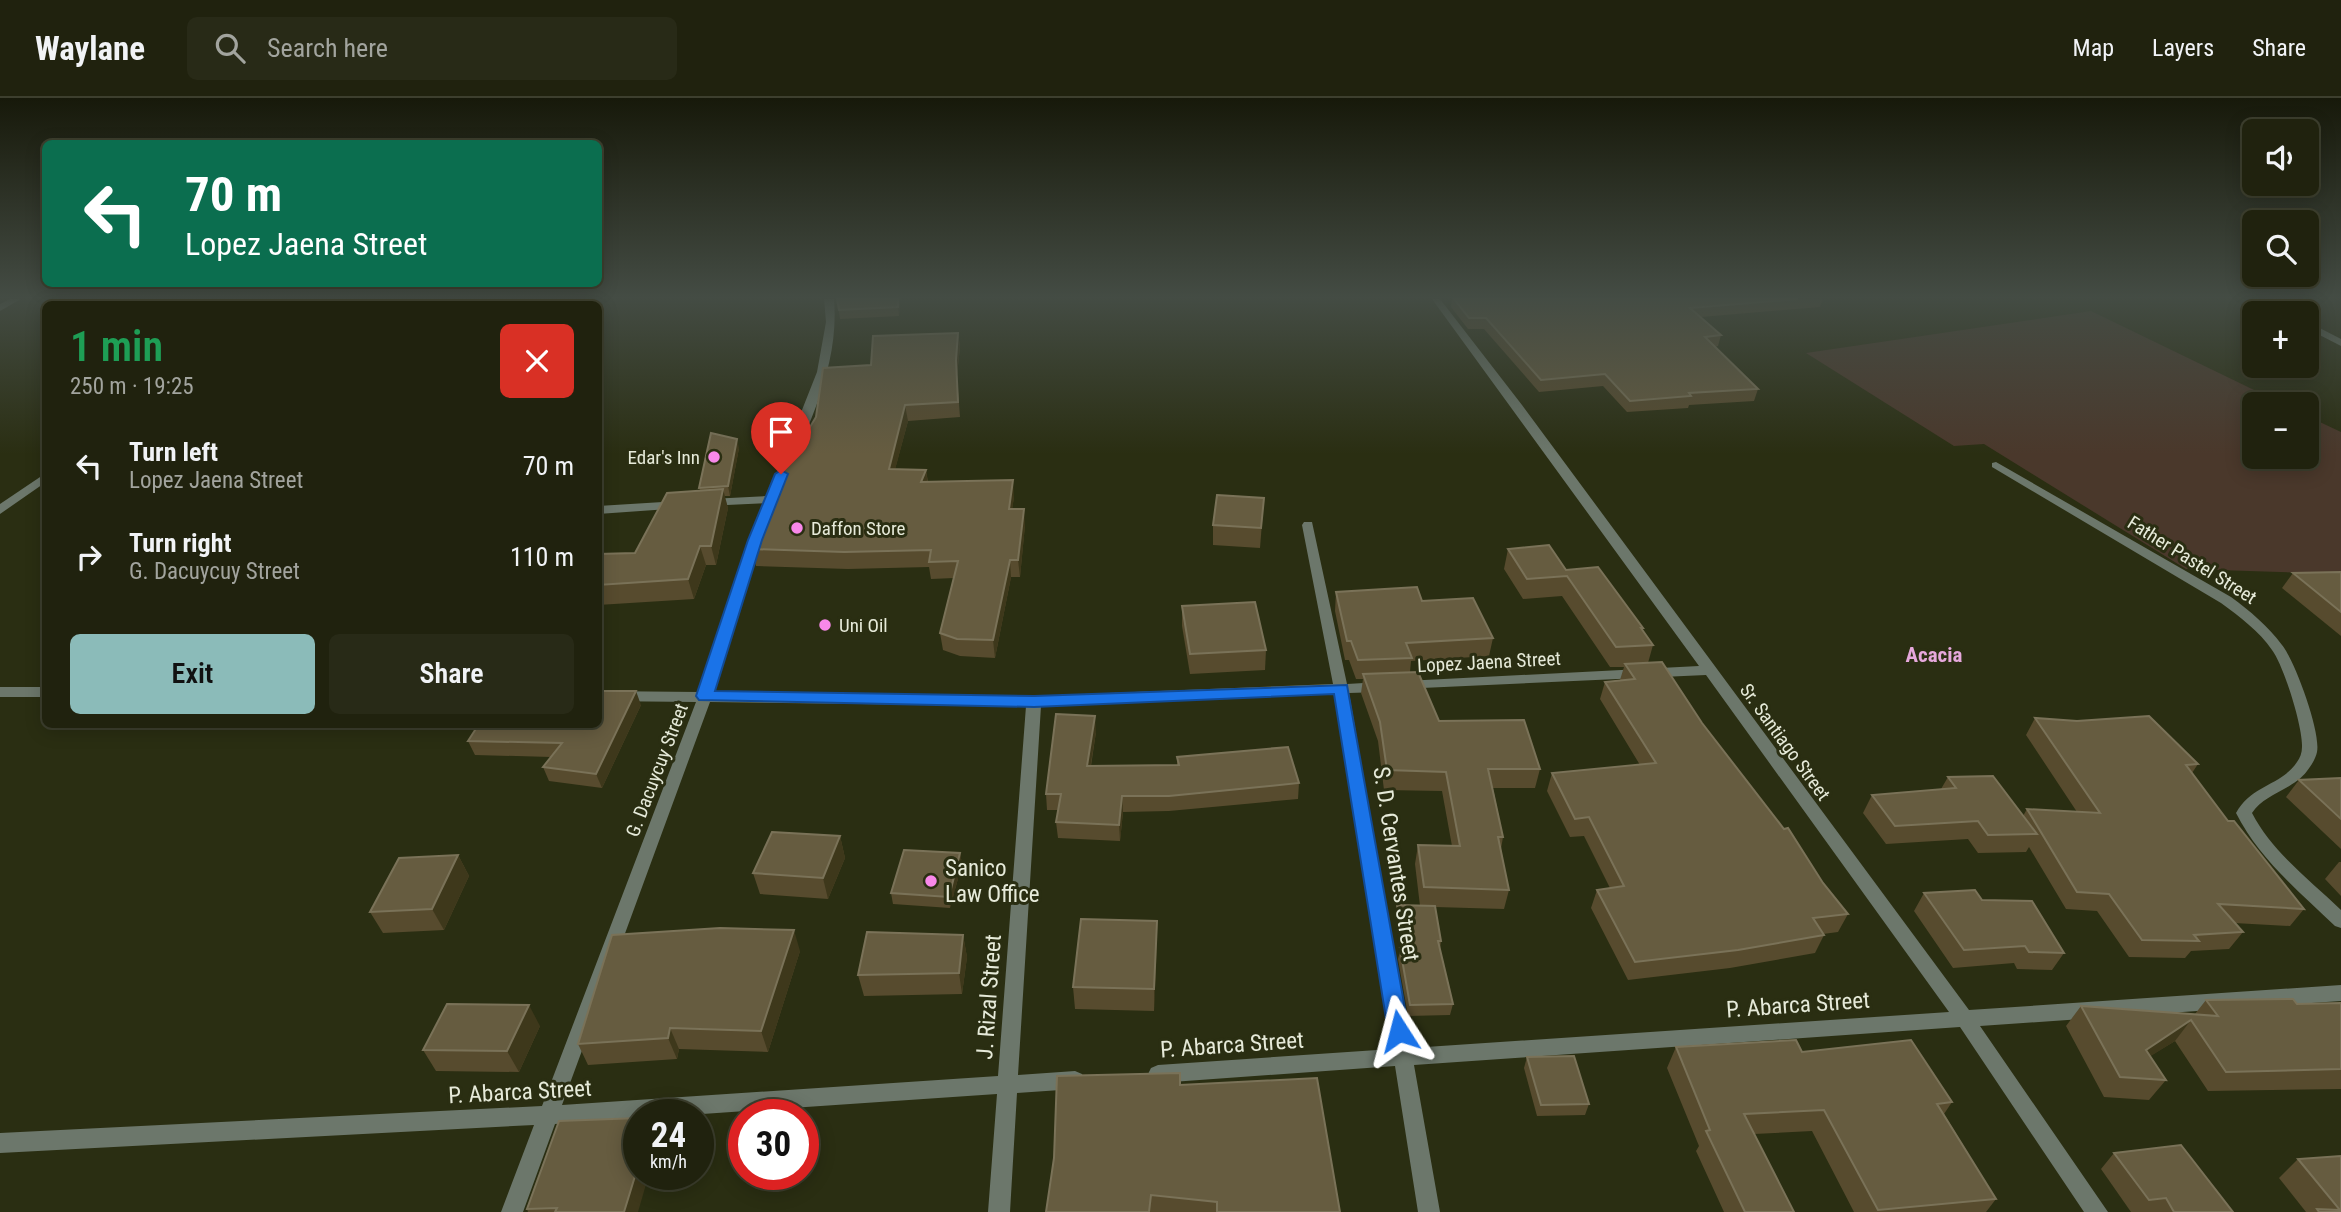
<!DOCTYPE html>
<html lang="en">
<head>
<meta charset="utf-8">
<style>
	:root { --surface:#20220e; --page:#282a17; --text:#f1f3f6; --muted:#a2a49e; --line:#3d3f2e; --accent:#8bbbb9 }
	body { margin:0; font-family:"Roboto Condensed",sans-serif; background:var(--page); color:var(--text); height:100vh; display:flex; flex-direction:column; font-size:26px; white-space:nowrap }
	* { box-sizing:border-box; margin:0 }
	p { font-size:23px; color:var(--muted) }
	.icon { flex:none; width:38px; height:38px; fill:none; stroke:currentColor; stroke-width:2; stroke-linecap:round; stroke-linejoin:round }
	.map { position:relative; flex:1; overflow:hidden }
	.drawer { position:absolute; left:42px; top:203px; width:560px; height:427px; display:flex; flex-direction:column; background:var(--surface); border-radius:10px; box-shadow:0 4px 18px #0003,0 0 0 2px var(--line) }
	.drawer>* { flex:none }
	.guide { position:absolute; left:42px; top:42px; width:560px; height:147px; border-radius:10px; box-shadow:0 4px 18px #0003,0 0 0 2px var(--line); background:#0b6e4f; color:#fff; overflow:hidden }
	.tools { position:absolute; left:2242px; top:21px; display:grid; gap:14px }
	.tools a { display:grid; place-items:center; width:77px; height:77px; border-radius:10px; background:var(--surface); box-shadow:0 4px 18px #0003,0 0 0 2px var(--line); font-size:35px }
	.speed { position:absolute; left:623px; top:1001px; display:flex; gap:14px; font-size:35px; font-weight:700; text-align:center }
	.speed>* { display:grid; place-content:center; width:91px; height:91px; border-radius:50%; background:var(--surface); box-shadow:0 4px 18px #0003,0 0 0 2px var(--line); line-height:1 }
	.speed small { font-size:18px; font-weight:400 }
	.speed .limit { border:10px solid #d22; background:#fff; color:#111 }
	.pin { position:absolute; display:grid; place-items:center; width:60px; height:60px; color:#fff; margin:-72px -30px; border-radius:50% 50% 50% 0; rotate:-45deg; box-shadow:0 0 7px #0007 }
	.pin .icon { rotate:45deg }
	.me { position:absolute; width:77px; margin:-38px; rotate:351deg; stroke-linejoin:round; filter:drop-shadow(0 0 5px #0008) }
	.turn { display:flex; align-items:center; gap:24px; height:147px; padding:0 28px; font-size:32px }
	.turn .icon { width:91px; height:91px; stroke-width:2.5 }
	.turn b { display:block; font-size:49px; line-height:60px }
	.round { display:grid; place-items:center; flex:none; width:74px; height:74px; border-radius:10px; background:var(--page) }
	.summary { display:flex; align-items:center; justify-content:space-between; height:119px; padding:0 28px }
	h1 { font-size:42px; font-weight:600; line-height:52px; color:#1e9e55 }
	.button { display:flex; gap:14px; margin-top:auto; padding:14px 28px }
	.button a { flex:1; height:80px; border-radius:10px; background:var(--accent); color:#111; font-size:28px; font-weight:600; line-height:80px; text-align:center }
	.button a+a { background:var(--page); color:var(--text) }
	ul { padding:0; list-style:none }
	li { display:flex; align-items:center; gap:21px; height:91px; padding:0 28px }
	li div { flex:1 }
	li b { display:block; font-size:26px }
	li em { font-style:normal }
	header { display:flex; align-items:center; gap:42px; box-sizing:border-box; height:98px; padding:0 35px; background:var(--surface); border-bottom:2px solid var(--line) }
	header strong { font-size:33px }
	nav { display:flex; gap:38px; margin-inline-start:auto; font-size:24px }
	.search { width:490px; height:63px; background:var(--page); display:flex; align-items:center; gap:18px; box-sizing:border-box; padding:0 24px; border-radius:10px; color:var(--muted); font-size:26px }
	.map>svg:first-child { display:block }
</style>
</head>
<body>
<header>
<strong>Waylane</strong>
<div class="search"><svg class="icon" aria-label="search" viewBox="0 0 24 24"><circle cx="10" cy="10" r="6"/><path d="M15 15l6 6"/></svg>Search here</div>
<nav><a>Map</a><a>Layers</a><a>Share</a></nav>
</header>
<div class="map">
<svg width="2341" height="1114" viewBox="0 0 2341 1114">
	<rect width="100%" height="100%" fill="#2a2e12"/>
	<polygon fill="#4a382b" points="2091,213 2283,306 2254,306 2254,359 2306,359 2307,318 2341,334 2341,476 2186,471 1984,346 1954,348 1806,255"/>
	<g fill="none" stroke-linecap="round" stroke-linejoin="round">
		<g fill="#6c776b" fill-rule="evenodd">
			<polygon points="10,201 21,201 0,213 0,206"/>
			<polygon points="267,201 277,201 270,206 261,206"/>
			<path d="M824,201H834C840,271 805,334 779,396L776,399L777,401L771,405L706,408L704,405L710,401L768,398L817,274L826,224Z"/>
			<path d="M1432,201H1440L1522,307L1969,912L2341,887V903L1980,928L2108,1114H2084L1960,929L1414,967L1440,1114H1418L1395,968L1158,985L1151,982L1148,976L1151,970L1158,967L1392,951L1335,596L1041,608L1018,977L1075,973L1082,976L1085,982L1082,988L1075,991L1017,995L1010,1114H988L997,996L688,1017H639V1020L555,1026L523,1114H501L534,1027L0,1055V1035L542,1008L696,604L598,603V593L699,594L752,434L758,430L764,434L714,595L1034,598L1333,586L1302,427L1304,424H1312L1347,586L1381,584L1388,589L1381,594L1349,595L1411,950L1949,914L1706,577L1400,591L1398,588L1405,583L1699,568ZM710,604L1026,608L998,978L562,1007Z"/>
			<path d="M1996,364L2231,499C2250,513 2268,528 2282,547C2295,563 2321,634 2317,654C2316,660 2311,668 2307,673C2293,692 2265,695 2252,715C2272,754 2310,782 2341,812V830L2335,828C2299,793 2259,761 2236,715C2252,686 2281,688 2297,664C2300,660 2302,655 2302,649C2303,630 2284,568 2272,552C2259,533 2240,519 2221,505L1992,369V365Z"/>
			<polygon points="46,375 46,384 0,416 0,406"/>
			<polygon points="679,403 683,404 685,407 683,410 598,416 598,408"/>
			<rect x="0" y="589" width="46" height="10"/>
		</g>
		<g fill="#6c776b" fill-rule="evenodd">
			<polygon points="2254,201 2265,201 2291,215 2279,215"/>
			<polygon points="2306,223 2341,241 2341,248 2306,230"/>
		</g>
	</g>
	<g fill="#574b2e">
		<polygon points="837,201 900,201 899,218 840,221"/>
		<polygon points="1452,201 1823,201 1820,209 1701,219 1721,237 1718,248 1715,249 1758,291 1754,303 1689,307 1688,310 1627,314 1603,288 1539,294 1484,231 1468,231 1451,209"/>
		<polygon points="958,235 960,249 957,277 960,319 908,323 895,371 926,372 928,384 1014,399 1012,411 1025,427 1020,479 1011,479 995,560 960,558 943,552 940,535 954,480 931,481 929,469 848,471 756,468 752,451 871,267"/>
		<polygon points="739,350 730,398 724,398 728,410 716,467 706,467 694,501 598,507 598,456 635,455 700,392 699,390"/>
		<polygon points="1264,400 1260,450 1213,447 1213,427"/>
		<polygon points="1508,451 1566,472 1643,530 1643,532 1653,547 1648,565 1702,625 1823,785 1848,816 1838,834 1823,836 1824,837 1815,855 1730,870 1628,882 1591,810 1597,792 1610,790 1584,738 1570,739 1547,693 1552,675 1640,667 1600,601 1605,584 1620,582 1624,569 1610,569 1562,498 1523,501 1504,471"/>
		<polygon points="2341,474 2341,538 2282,490 2293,475"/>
		<polygon points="1336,494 1422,503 1493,540 1489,558 1411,563 1410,574 1439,623 1540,671 1535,690 1493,690 1503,739 1501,751 1509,792 1504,811 1435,809 1441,843 1440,851 1453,906 1450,917 1408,918 1398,861 1401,850 1396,818 1397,807 1420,808 1415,766 1418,747 1452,748 1442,693 1384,692 1378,643 1361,595 1363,581 1356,581 1349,562 1345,562 1335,513"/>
		<polygon points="1182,508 1266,552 1265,572 1190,576 1182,528"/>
		<polygon points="641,607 602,690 549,683 543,669 551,659 475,657 468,643"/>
		<polygon points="2035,620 2198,666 2192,675 2228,723 2304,811 2290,828 2234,825 2243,834 2229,851 2191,853 2185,860 2129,859 2097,813 2066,811 2029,749 2026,754 1978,755 1968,741 1886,746 1863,715 1872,697 1941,691 1948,679 2023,718 2027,711 2077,714 2026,637"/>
		<polygon points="1096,634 1091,668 1177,667 1177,659 1299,685 1298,701 1169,713 1123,714 1120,743 1058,740 1056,724 1058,712 1047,712 1046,696"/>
		<polygon points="2341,680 2341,751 2286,699 2299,682"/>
		<polygon points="840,738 845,760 828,801 760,796 753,775"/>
		<polygon points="960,755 962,766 950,810 893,806 891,795"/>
		<polygon points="458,757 469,778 444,832 383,835 370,814"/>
		<polygon points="2339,764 2341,764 2341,798 2325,781"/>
		<polygon points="1924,795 1982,802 2064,855 2052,872 2017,871 2014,865 1953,870 1914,813"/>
		<polygon points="1157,823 1154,913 1075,911 1073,889"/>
		<polygon points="963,837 967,859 962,896 864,898 858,877"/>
		<polygon points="800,853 768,954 679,951 677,961 588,967 578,946"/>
		<polygon points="2206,902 2297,906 2341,905 2341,991 2208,993 2175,943 2150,958 2166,982 2149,1002 2104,999 2066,928 2081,908 2195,916"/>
		<polygon points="540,928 519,974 436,973 423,952"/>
		<polygon points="1676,949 1802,954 1952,1004 1944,1016 1996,1101 1986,1114 1854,1114 1812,1033 1754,1036 1794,1114 1724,1114 1696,1053 1699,1048 1667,970"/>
		<polygon points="1527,959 1589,1006 1585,1017 1537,1018 1524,970"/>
		<polygon points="1180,987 1340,1114 1046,1114"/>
		<polygon points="559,1023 638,1114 528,1114 527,1111"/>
		<polygon points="2114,1055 2233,1114 2131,1114 2101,1071"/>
		<polygon points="2298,1061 2341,1114 2306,1114 2279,1080"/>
	</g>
	<g fill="#3e381b">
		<polygon points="898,201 900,201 899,218 898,209"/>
		<polygon points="958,235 960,249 957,277 960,319 956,262"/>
		<polygon points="905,307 908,323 891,387 889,371"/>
		<polygon points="737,341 739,350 730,398 728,388"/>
		<polygon points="926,372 928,388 921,384"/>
		<polygon points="1013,382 1014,399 1010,427 1009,411"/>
		<polygon points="723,391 728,410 716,467 711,448"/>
		<polygon points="1024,411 1025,427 1020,479 1018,462"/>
		<polygon points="700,448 706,467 694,501 688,481"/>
		<polygon points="1010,462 1011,479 995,560 993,542"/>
		<polygon points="636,593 641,607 602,690 596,676"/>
		<polygon points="1095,618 1096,634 1088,683 1087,668"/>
		<polygon points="1122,698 1123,714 1120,743 1119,727"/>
		<polygon points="840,738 845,760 828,801 823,780"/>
		<polygon points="960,755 962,766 950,810 949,799"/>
		<polygon points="458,757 469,778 444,832 432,811"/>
		<polygon points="1157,823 1157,845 1154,913 1154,891"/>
		<polygon points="794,832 800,853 768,954 761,933"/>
		<polygon points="963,837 967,859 962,896 959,875"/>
		<polygon points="529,907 540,928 519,974 507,953"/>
		<polygon points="2191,922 2175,943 2130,971 2146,952"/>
		<polygon points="670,930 679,951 677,961 668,940"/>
		<polygon points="639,1065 639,1076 649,1076 638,1114 624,1114"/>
	</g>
	<g fill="#665c40" stroke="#7a7258" stroke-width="2">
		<polygon points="837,201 898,201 898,209 839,212"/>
		<polygon points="1454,201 1798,201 1690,210 1721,237 1705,239 1758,291 1689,295 1691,298 1630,303 1605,276 1541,282 1486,220 1469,220"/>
		<polygon points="958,235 956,262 958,304 905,307 889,371 926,372 921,384 1013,382 1009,411 1024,411 1018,462 1010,462 993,542 957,541 940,535 958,463 929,464 931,452 844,454 752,451 775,387 816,319 823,270 871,267 873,238"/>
		<polygon points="711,335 737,341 728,388 699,390"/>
		<polygon points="723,391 711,448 700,448 688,481 598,487 598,456 635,455 667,395"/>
		<polygon points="1217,397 1264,400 1261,430 1213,427"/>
		<polygon points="1549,447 1566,472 1598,469 1643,530 1641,530 1653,547 1616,549 1567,478 1527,481 1508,451"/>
		<polygon points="2341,474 2341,514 2293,475"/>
		<polygon points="1417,489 1422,503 1473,500 1493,540 1406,545 1412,560 1358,562 1351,543 1347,543 1336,494"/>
		<polygon points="1255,504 1266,552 1190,556 1182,508"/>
		<polygon points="1662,564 1702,625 1784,731 1788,730 1823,785 1848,816 1813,820 1824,837 1738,852 1635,864 1597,792 1624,788 1589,719 1575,721 1552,675 1656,665 1605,584 1635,581 1625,566"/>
		<polygon points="1418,574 1439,623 1524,622 1540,671 1488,671 1503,739 1498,739 1509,792 1424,789 1418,747 1460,748 1446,674 1387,672 1380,624 1363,576"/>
		<polygon points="598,593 636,593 596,676 543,669 562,645 468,643 479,626 598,626"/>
		<polygon points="1056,616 1095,618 1087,668 1179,667 1177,659 1288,649 1299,685 1169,698 1122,698 1119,727 1056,724 1061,696 1046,696"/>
		<polygon points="2149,618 2198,666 2186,667 2228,723 2234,723 2304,811 2218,806 2243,834 2194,837 2199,843 2142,842 2109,796 2077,794 2027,711 2100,715 2035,620 2077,623"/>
		<polygon points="1993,678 2037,736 1988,737 1978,723 1895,728 1872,697 1956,690 1948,679"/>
		<polygon points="2341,680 2341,721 2299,682"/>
		<polygon points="772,734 840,738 823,780 753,775"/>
		<polygon points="904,752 960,755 949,799 891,795"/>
		<polygon points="458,757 432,811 370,814 399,760"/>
		<polygon points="1975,792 1982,802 2032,803 2064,855 2029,854 2025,848 1964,852 1924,795"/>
		<polygon points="1397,807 1435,808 1441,843 1438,843 1453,906 1410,907 1400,850 1404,850"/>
		<polygon points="1081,821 1157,823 1154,891 1073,889"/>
		<polygon points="720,830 794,832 761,933 670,930 668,940 578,946 612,837"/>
		<polygon points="867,834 963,837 959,875 858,877"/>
		<polygon points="2293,901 2297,906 2341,905 2341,971 2226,974 2191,922 2146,952 2166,982 2120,979 2081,908 2218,918 2206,902"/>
		<polygon points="447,906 529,907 507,953 423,952"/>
		<polygon points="1796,942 1802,954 1911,942 1952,1004 1937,1006 1996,1101 1878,1112 1824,1012 1744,1016 1794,1114 1745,1114 1706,1033 1710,1032 1676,949"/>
		<polygon points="1574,958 1589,1006 1541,1007 1527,959"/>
		<polygon points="1180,975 1180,987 1317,980 1340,1114 1217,1114 1217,1104 1151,1097 1149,1114 1046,1114 1054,1060 1057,978"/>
		<polygon points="639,1020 639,1065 624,1114 555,1114 557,1110 527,1111 559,1023"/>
		<polygon points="2181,1047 2233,1114 2174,1114 2166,1100 2149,1102 2114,1055"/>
		<polygon points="2341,1058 2341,1114 2319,1114 2317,1111 2340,1112 2298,1061"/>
	</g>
	<linearGradient id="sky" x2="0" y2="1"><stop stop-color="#17190a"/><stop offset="0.56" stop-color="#444c44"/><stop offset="1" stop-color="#444c44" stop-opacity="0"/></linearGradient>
	<rect width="2341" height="356" fill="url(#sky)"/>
	<polygon fill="#1a73e8" stroke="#114b97" stroke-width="2" points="781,372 788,376 762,442 715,593 1034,598 1347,587 1409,933 1406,940 1399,943 1391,940 1388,933 1334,596 1034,609 699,602 696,598 748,442 775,376"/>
	<g fill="#f888e9" stroke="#2a2e12" stroke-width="2.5">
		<circle cx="714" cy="359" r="7"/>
		<circle cx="797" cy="430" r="7"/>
		<circle cx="825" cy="527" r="7"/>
		<circle cx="931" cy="783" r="7"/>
	</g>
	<g text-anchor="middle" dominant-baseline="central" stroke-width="6" stroke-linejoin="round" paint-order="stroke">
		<g font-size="19" fill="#e6ead9" stroke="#2a2e12" text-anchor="start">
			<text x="700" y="359" text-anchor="end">Edar's Inn</text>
			<text x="811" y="430">Daffon Store</text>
			<text x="839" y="527">Uni Oil</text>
		</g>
		<g font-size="19" fill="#e6ead9" stroke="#2a2e12">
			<text transform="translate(2192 462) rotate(32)">Father Pastel Street</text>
			<text transform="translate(1489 564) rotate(-3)">Lopez Jaena Street</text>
			<text transform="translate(1785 644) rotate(54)">Sr. Santiago Street</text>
			<text transform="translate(657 672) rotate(-69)">G. Dacuycuy Street</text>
		</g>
		<g font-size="21" font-weight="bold" fill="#e6a8dc" stroke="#2a2e12">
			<text x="1934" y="557">Acacia</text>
		</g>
		<g font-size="23" fill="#e6ead9" stroke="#2a2e12">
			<text transform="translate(1396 766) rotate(81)">S. D. Cervantes Street</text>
			<text transform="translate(989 899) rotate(-86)">J. Rizal Street</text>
			<text transform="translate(1798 907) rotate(-4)">P. Abarca Street</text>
			<text transform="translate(1232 947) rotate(-4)">P. Abarca Street</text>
			<text transform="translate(520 994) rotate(-3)">P. Abarca Street</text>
		</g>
		<g font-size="23" fill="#e6ead9" stroke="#2a2e12" text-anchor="start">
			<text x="945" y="770">Sanico<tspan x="945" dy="26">Law Office</tspan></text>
		</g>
	</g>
</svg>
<div class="tools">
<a><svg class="icon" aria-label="sound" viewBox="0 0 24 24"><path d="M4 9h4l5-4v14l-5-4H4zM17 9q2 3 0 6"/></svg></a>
<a><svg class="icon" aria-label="search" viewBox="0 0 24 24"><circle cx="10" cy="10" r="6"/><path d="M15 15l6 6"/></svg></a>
<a>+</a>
<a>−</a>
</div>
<div class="speed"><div>24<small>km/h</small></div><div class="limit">30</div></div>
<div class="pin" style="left:781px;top:376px;background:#d93025"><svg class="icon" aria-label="arrive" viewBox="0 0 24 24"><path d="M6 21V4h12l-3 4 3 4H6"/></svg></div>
<svg class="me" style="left:1399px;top:933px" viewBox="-20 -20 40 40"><path d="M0-17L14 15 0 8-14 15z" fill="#1a73e8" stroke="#fff" stroke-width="4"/></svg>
<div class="guide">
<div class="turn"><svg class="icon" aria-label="left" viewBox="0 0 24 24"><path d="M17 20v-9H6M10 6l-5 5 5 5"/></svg><div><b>70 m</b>Lopez Jaena Street</div></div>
</div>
<section class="drawer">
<div class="summary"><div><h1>1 min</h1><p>250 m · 19:25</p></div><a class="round" style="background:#d93025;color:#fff"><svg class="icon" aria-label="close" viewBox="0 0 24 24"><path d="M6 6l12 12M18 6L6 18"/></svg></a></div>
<ul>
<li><svg class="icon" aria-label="left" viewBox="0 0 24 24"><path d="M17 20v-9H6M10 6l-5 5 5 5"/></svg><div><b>Turn left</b><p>Lopez Jaena Street</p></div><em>70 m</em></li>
<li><svg class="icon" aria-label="right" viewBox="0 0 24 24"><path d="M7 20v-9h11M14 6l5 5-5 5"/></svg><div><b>Turn right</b><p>G. Dacuycuy Street</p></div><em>110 m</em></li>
</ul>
<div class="button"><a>Exit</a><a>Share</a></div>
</section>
</div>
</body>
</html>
